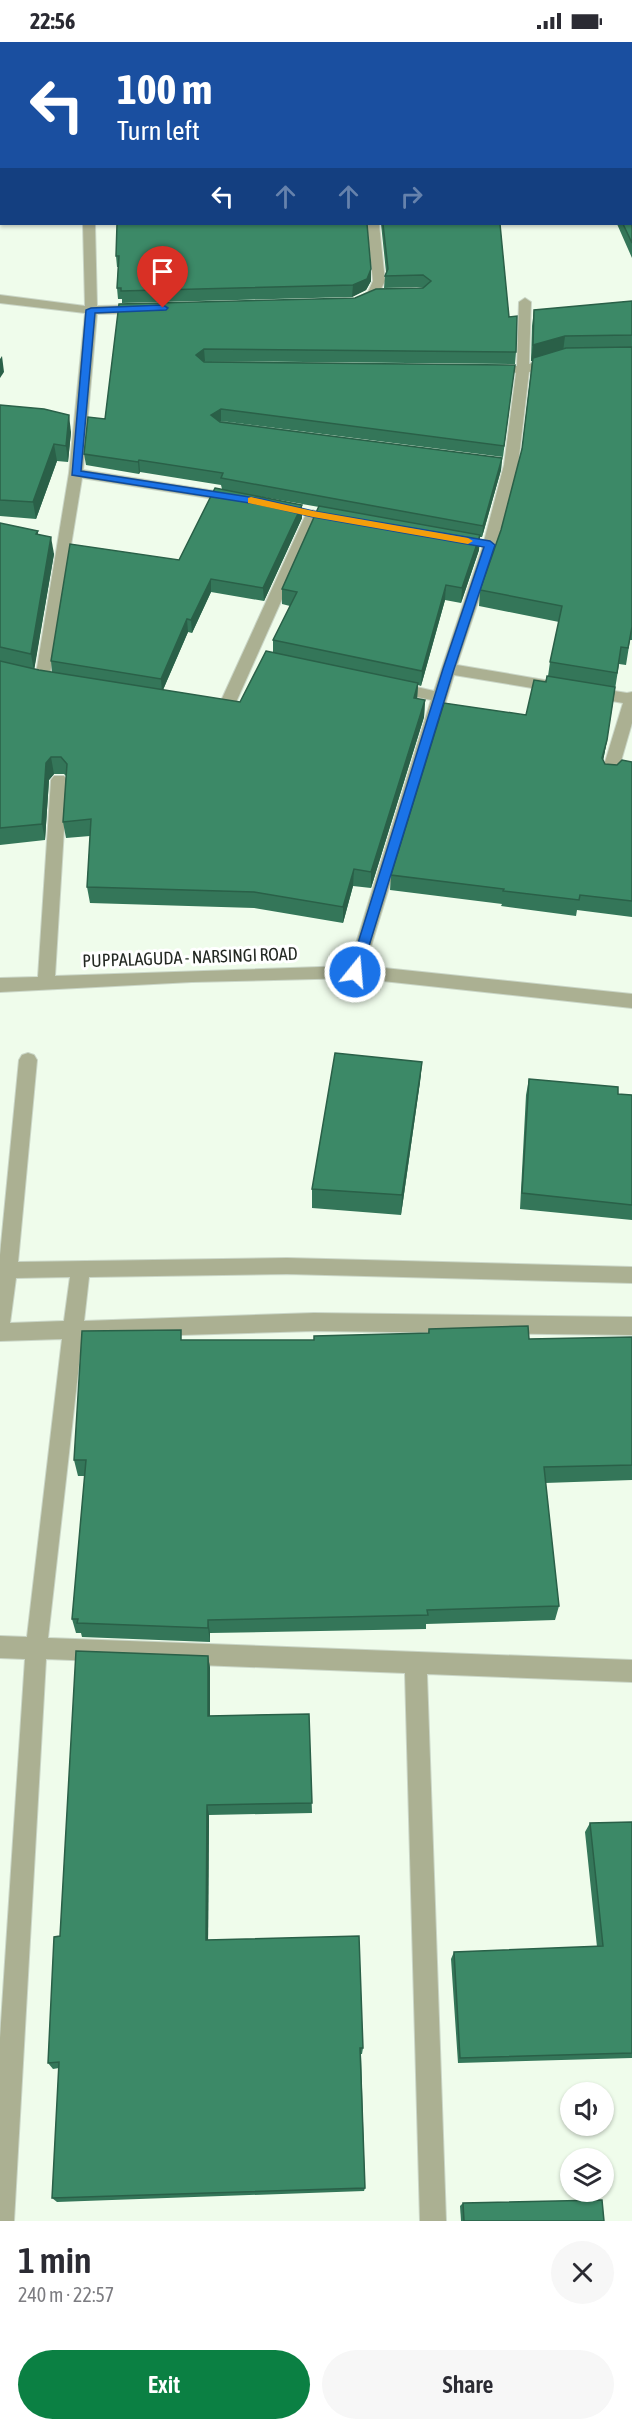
<!DOCTYPE html>
<html lang="en">
<head>
<meta charset="utf-8">
<style>
	:root { --surface:#fff; --page:#f7f7f7; --text:#2b2b33; --muted:#7c7c81; --accent:#0b8043 }
	body { margin:0; font-family:"Asap Condensed",sans-serif; background:var(--page); color:var(--text); height:100vh; display:flex; flex-direction:column; font-size:22px; white-space:nowrap }
	* { box-sizing:border-box; margin:0 }
	p { font-size:20px; color:var(--muted) }
	.icon { flex:none; width:33px; height:33px; fill:none; stroke:currentColor; stroke-width:2; stroke-linecap:round; stroke-linejoin:round }
	.map { position:relative; height:2179px; overflow:hidden }
	.details { display:flex; flex-direction:column; background:var(--surface); flex:1 }
	.details>* { flex:none }
	.banner { position:absolute; left:0px; top:0px; width:633px; height:183px; box-shadow:0 2px 4px #0004; background:#1a4fa0; color:#fff; overflow:hidden }
	.controls { position:absolute; left:560px; top:2040px; display:grid; gap:12px }
	.controls a { display:grid; place-items:center; width:54px; height:54px; border-radius:50%; background:var(--surface); box-shadow:0 2px 4px #0004; font-size:30px }
	.pin { position:absolute; display:grid; place-items:center; width:51px; height:51px; color:#fff; margin:-62px -26px; border-radius:50% 50% 50% 0; rotate:-45deg; box-shadow:0 0 6px #0007 }
	.pin .icon { rotate:45deg }
	.me { position:absolute; width:66px; margin:-33px; rotate:17deg; stroke-linejoin:round; filter:drop-shadow(0 0 4px #0008) }
	.turn { display:flex; align-items:center; gap:21px; height:126px; padding:0 18px; font-size:27px }
	.turn .icon { width:78px; height:78px; stroke-width:2.5 }
	.turn b { display:block; font-size:42px; line-height:51px }
	.lanes { display:flex; align-items:center; height:57px; padding:0 18px; background:#0003; justify-content:center; gap:30px; direction:ltr }
	.lanes .off { opacity:.35 }
	.round { display:grid; place-items:center; flex:none; width:63px; height:63px; border-radius:32px; background:var(--page) }
	.head { display:flex; align-items:center; justify-content:space-between; height:102px; padding:0 18px }
	h1 { font-size:36px; font-weight:600; line-height:45px }
	.cta { display:flex; gap:12px; margin-top:auto; padding:12px 18px }
	.cta a { flex:1; height:69px; border-radius:36px; background:var(--accent); color:#fff; font-size:24px; font-weight:600; line-height:69px; text-align:center }
	.cta a+a { background:var(--page); color:var(--text) }
	.status { display:flex; justify-content:space-between; align-items:center; height:42px; padding:0 30px; background:var(--surface); direction:ltr }
	.status svg { height:16px; fill:currentColor }
	.map>svg:first-child { display:block }
</style>
</head>
<body>
<div class="status"><b>22:56</b><svg viewBox="0 0 49 12"><path d="M0 12V9h3v3zM5 12V6h3v6zM10 12V3h3v9zM15 12V0h3v12zM26 1h20v11H26zM47 4h2v5h-2z"/></svg></div>
<div class="map">
<svg width="632" height="2179" viewBox="0 0 632 2179">
	<rect width="100%" height="100%" fill="#effceb"/>
	<g fill="none" stroke-linecap="round" stroke-linejoin="round">
		<defs>
			<g id="minor">
				<polygon points="136,0 146,0 135,2"/>
				<rect x="0" y="169" width="2" height="6"/>
				<polygon points="83,182 95,182 97,264 143,263 149,267 143,271 97,272 83,428 234,452 241,456 234,460 82,436 49,638 42,643 35,638 69,431 85,271 0,261 0,253 85,264"/>
				<polygon points="367,182 379,182 385,239 377,255 356,264 350,260 368,250 373,239"/>
				<polygon points="525,256 531,260 529,322 556,314 562,318 560,321 529,330 518,423 497,503 457,623 556,640 563,645 556,650 454,633 365,924 632,952 632,966 355,936 192,940 0,950 0,936 38,935 51,738 54,734 64,734 67,738 55,934 349,924 431,658 390,649 388,645 395,640 434,649 483,503 504,423 516,331 507,327 509,324 517,324 519,260"/>
				<polygon points="313,468 320,472 233,667 225,672 205,668 203,664 205,660 220,661 306,472"/>
				<polygon points="589,645 627,651 632,650 632,681 617,733 614,737 604,737 601,733 623,661 584,654 582,650"/>
				<path d="M28,1011L34,1013L37,1018L18,1220L287,1216L632,1225V1241L287,1232L89,1235L84,1279L314,1271L632,1275V1293L314,1289L82,1296L48,1596L632,1618V1640L427,1632L446,2179H420L405,1631L46,1617L14,2179H0V1996L25,1617L0,1616V1594L27,1595L62,1297L0,1299V1213L19,1018L22,1013ZM70,1235L64,1279L10,1281L16,1236Z"/>
			</g>
		</defs>
		<use href="#minor" stroke="#cad6c7" stroke-width="2"/>
		<use href="#minor" fill="#abb092" fill-rule="evenodd"/>
	</g>
	<g fill="#347659" fill-rule="evenodd">
		<rect x="0" y="19" width="2" height="115"/>
		<polygon points="632,154 632,216 617,182 632,182"/>
		<path d="M379,182H500L509,275L516,310L515,322L204,319L515,323L503,415L221,379H220L502,416L501,428L482,495H480L479,508L461,561L445,558L421,644L418,643L417,657L425,658L424,675L371,846L353,844L343,881L254,866L90,861L87,845L90,794L66,796L63,780L66,734L64,732H54L49,738L45,798L0,803V481L38,489V493L54,512L34,627L52,631L51,619L179,518L222,447L221,443L140,430L139,432L86,423L84,412L105,377L119,262L355,256L423,245L384,246L385,234L386,230L381,182ZM222,448L319,465L282,547V562L290,564L273,598V611L240,660L163,648L188,590L192,591L211,550L264,559L302,476V463Z"/>
		<polygon points="116,214 371,227 371,239 366,248 352,255 122,261 122,257 118,257 117,246 118,225 117,225"/>
		<polygon points="632,259 632,598 630,598 626,623 619,622 607,698 603,719 605,722 617,723 632,720 632,875 577,868 576,874 501,864 502,862 390,848 391,833 526,673 548,634 550,620 559,580 479,564 480,548 501,488 522,407 532,319 531,319 532,284 534,268"/>
		<polygon points="0,363 71,390 68,420 57,419 36,477 0,474"/>
		<polygon points="422,1020 420,1040 401,1173 312,1166 312,1147"/>
		<polygon points="529,1037 618,1052 632,1053 632,1178 520,1167 526,1053"/>
		<polygon points="429,1287 529,1297 632,1295 632,1438 545,1441 559,1564 555,1578 426,1582 426,1587 210,1591 210,1600 82,1595 81,1591 76,1591 72,1577 85,1434 78,1434 74,1418 182,1298 314,1298 428,1291"/>
		<polygon points="208,1614 210,1626 210,1674 309,1672 312,1771 209,1773 208,1898 363,2006 362,2012 361,2012 365,2146 364,2149 57,2160 52,2156 59,2026 53,2027 48,2021 60,1894"/>
		<polygon points="632,1780 632,2016 458,2021 451,1917 454,1910 597,1905 585,1790 590,1781"/>
		<polygon points="463,2161 604,2179 461,2179 460,2164"/>
	</g>
	<g fill="#2a6048">
		<polygon points="371,227 371,239 366,248 352,255 353,243"/>
		<polygon points="565,294 563,310 531,319 533,303"/>
		<polygon points="204,307 205,319 197,324 196,313"/>
		<polygon points="2,314 4,330 0,336 0,317"/>
		<polygon points="221,367 221,379 212,384 211,373"/>
		<polygon points="69,373 71,390 68,420 66,404"/>
		<polygon points="54,402 57,419 36,477 33,460"/>
		<polygon points="502,416 501,428 482,495 483,484"/>
		<polygon points="139,418 140,430 139,432 138,420"/>
		<polygon points="302,463 302,476 264,559 263,546"/>
		<polygon points="480,493 479,508 461,561 462,546"/>
		<polygon points="51,495 54,512 34,629 31,612"/>
		<polygon points="211,537 211,550 192,591 191,578"/>
		<polygon points="446,543 445,558 421,644 422,629"/>
		<polygon points="187,577 188,590 162,650 161,637"/>
		<polygon points="418,641 417,657 414,656"/>
		<polygon points="425,658 424,675 371,846 371,830"/>
		<polygon points="607,698 604,714 599,732 602,716"/>
		<polygon points="51,715 54,732 49,738 45,798 42,782 46,721"/>
		<polygon points="354,827 353,844 343,881 343,865"/>
		<polygon points="422,1020 420,1040 401,1173 402,1153"/>
		<polygon points="208,1578 210,1591 210,1600 208,1586"/>
		<polygon points="208,1614 210,1626 210,1685 208,1674"/>
		<polygon points="207,1763 209,1773 208,1906 206,1898"/>
	</g>
	<g fill="#3c8967" stroke="#2a6048" stroke-width="1.5">
		<polygon points="18,0 105,0 104,2 18,2"/>
		<rect x="173" y="0" width="46" height="2"/>
		<polygon points="0,19 2,19 2,118 0,118 0,88 1,88 1,79 0,79"/>
		<polygon points="632,154 632,201 623,182 632,182"/>
		<polygon points="117,182 367,182 371,227 367,237 353,243 121,249 121,246 117,246 119,214 116,214"/>
		<polygon points="383,182 500,182 509,275 517,274 516,310 204,307 196,313 204,320 515,323 504,404 221,367 211,373 220,380 502,416 483,484 221,436 223,431 139,418 138,420 84,412 88,375 105,377 119,262 355,256 376,247 423,246 431,239 423,233 385,234 388,227"/>
		<polygon points="632,259 632,293 565,294 533,303 534,268"/>
		<polygon points="632,305 632,585 628,606 621,605 617,631 550,620 562,564 480,548 501,488 522,407 533,316 566,306"/>
		<polygon points="0,363 44,367 69,373 66,404 54,402 33,460 0,458"/>
		<polygon points="215,446 302,463 263,546 211,537 191,578 187,577 161,637 51,619 70,502 179,518"/>
		<polygon points="319,464 480,493 462,546 446,543 422,629 273,598 297,550 282,547"/>
		<polygon points="0,481 38,489 36,492 51,495 31,612 0,605"/>
		<polygon points="266,609 418,641 414,656 425,658 371,830 354,827 343,865 254,850 87,845 91,777 63,780 67,722 61,715 51,715 46,721 42,782 0,786 0,619 39,628 240,660"/>
		<polygon points="547,634 615,645 607,698 602,716 605,722 617,723 622,718 632,720 632,859 580,853 579,858 503,849 504,847 391,833 444,661 526,673 534,638 546,640"/>
		<polygon points="335,1011 422,1020 402,1153 312,1147"/>
		<polygon points="529,1037 618,1045 618,1052 632,1053 632,1163 522,1151"/>
		<polygon points="528,1284 529,1297 632,1295 632,1423 544,1425 559,1564 427,1568 428,1573 208,1578 208,1586 77,1581 78,1577 72,1577 86,1418 74,1418 82,1289 181,1288 181,1298 314,1298 314,1294 429,1291 429,1287"/>
		<polygon points="76,1609 208,1614 208,1674 309,1672 312,1761 207,1763 206,1898 359,1894 363,2006 360,2006 365,2146 52,2156 59,2020 48,2021 54,1895 60,1894"/>
		<polygon points="632,1780 632,2011 460,2016 454,1910 603,1904 590,1781"/>
		<polygon points="602,2158 604,2179 464,2179 463,2161"/>
	</g>
	<polygon fill="#1a73e8" stroke="#114b97" stroke-width="1.5" points="163,263 168,266 166,268 95,271 81,429 262,457 313,469 490,499 495,503 454,627 361,930 355,935 349,930 443,627 484,505 313,475 262,463 72,433 86,268 91,266"/>
	<polygon fill="#f59e0b" points="251,455 313,469 468,496 473,499 468,502 313,475 248,461 248,456"/>
	<g text-anchor="middle" dominant-baseline="central" stroke-width="6" stroke-linejoin="round" paint-order="stroke">
		<g font-size="18" fill="#232822" stroke="#fff">
			<text transform="translate(190 915) rotate(-2)">PUPPALAGUDA - NARSINGI ROAD</text>
		</g>
	</g>
</svg>
<div class="controls">
<a><svg class="icon" aria-label="sound" viewBox="0 0 24 24"><path d="M4 9h4l5-4v14l-5-4H4zM17 9q2 3 0 6"/></svg></a>
<a><svg class="icon" aria-label="layers" viewBox="0 0 24 24"><path d="M12 4l9 5-9 5-9-5zM3 14l9 5 9-5"/></svg></a>
</div>
<div class="pin" style="left:163px;top:266px;background:#d93025"><svg class="icon" aria-label="arrive" viewBox="0 0 24 24"><path d="M6 21V4h12l-3 4 3 4H6"/></svg></div>
<svg class="me" style="left:355px;top:930px" viewBox="-20 -20 40 40"><circle r="17" fill="#1a73e8" stroke="#fff" stroke-width="3"/><path d="M0-11L8 9 0 5-8 9z" fill="#fff"/></svg>
<div class="banner">
<div class="turn"><svg class="icon" aria-label="left" viewBox="0 0 24 24"><path d="M17 20v-9H6M10 6l-5 5 5 5"/></svg><div><b>100 m</b>Turn left</div></div>
<div class="lanes"><svg class="icon" aria-label="left" viewBox="0 0 24 24"><path d="M17 20v-9H6M10 6l-5 5 5 5"/></svg><svg class="icon off" aria-label="ahead" viewBox="0 0 24 24"><path d="M12 20V5M6 11l6-6 6 6"/></svg><svg class="icon off" aria-label="ahead" viewBox="0 0 24 24"><path d="M12 20V5M6 11l6-6 6 6"/></svg><svg class="icon off" aria-label="right" viewBox="0 0 24 24"><path d="M7 20v-9h11M14 6l5 5-5 5"/></svg></div>
</div>
</div>
<section class="details">
<div class="head"><div><h1>1 min</h1><p>240 m · 22:57</p></div><a class="round"><svg class="icon" aria-label="close" viewBox="0 0 24 24"><path d="M6 6l12 12M18 6L6 18"/></svg></a></div>
<div class="cta"><a>Exit</a><a>Share</a></div>
</section>
</body>
</html>
